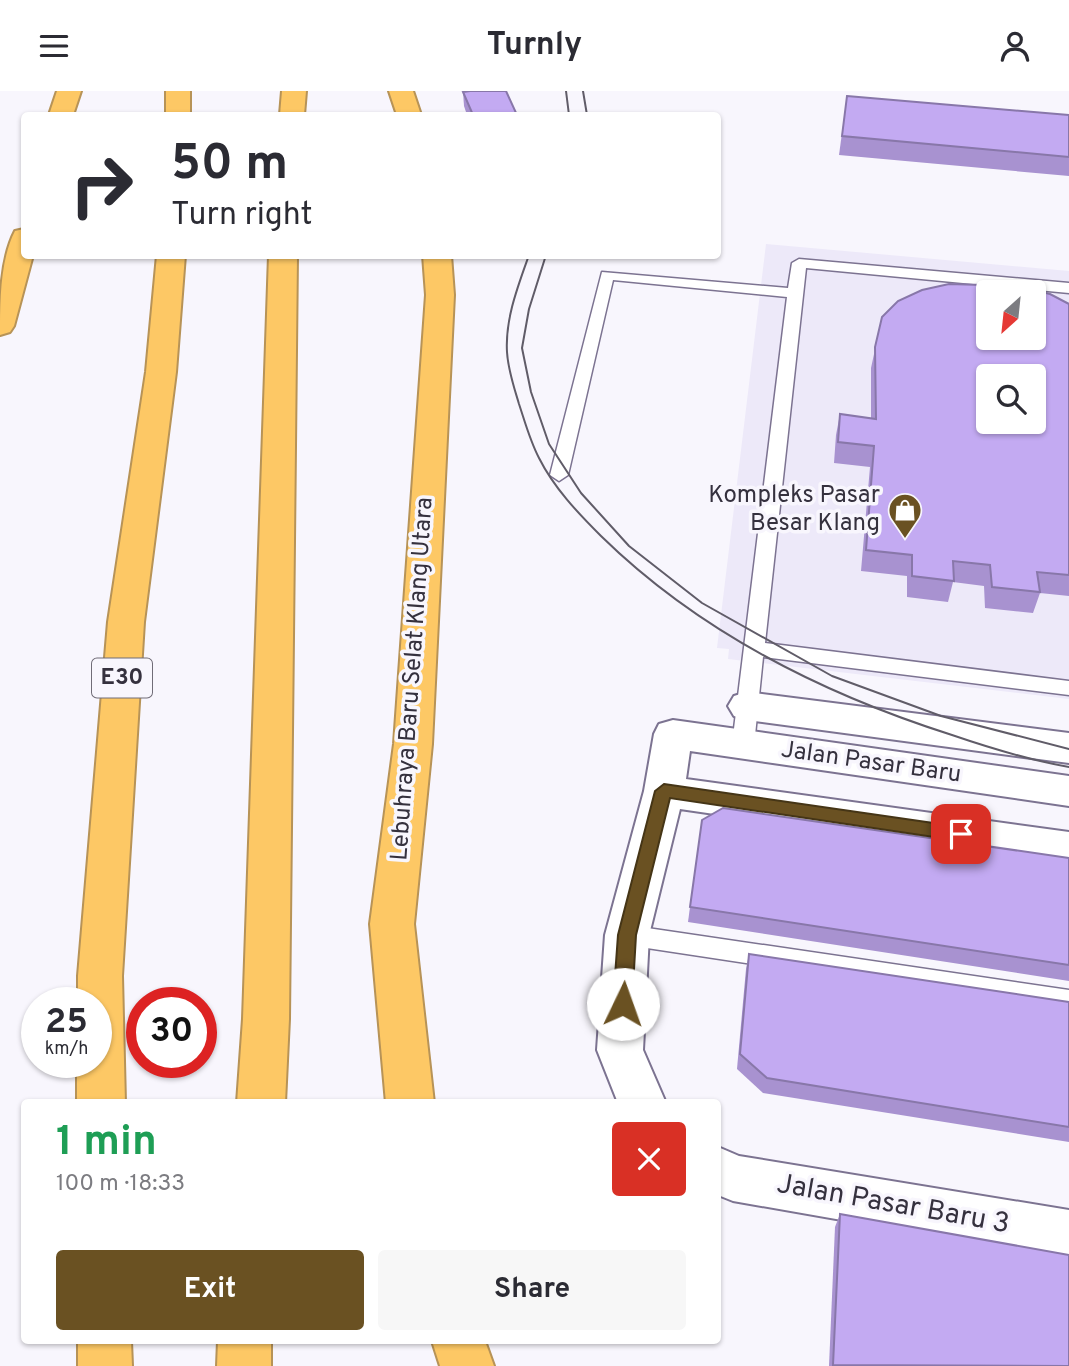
<!DOCTYPE html>
<html lang="en">
<head>
<meta charset="utf-8">
<style>
	:root { --surface:#fff; --page:#f7f7f7; --text:#2b2b33; --muted:#7c7c81; --accent:#6a5122 }
	body { margin:0; font-family:Overpass,sans-serif; background:var(--page); color:var(--text); height:100vh; display:flex; flex-direction:column; font-size:26px; white-space:nowrap }
	* { box-sizing:border-box; margin:0 }
	p { font-size:23px; color:var(--muted) }
	.icon { flex:none; width:38px; height:38px; fill:none; stroke:currentColor; stroke-width:2; stroke-linecap:round; stroke-linejoin:round }
	.map { position:relative; flex:1; overflow:hidden }
	.details { position:absolute; left:21px; top:1008px; width:700px; height:245px; display:flex; flex-direction:column; background:var(--surface); border-radius:7px; box-shadow:0 2px 5px #0004 }
	.details>* { flex:none }
	.banner { position:absolute; left:21px; top:21px; width:700px; height:147px; border-radius:7px; box-shadow:0 2px 5px #0004; background:#fff; color:var(--text); overflow:hidden }
	.needle { width:46px; rotate:207deg }
	.tools { position:absolute; left:976px; top:189px; display:grid; gap:14px }
	.tools a { display:grid; place-items:center; width:70px; height:70px; border-radius:7px; background:var(--surface); box-shadow:0 2px 5px #0004; font-size:35px }
	.speed { position:absolute; left:21px; top:896px; display:flex; gap:14px; font-size:35px; font-weight:700; text-align:center }
	.speed>* { display:grid; place-content:center; width:91px; height:91px; border-radius:50%; background:var(--surface); box-shadow:0 2px 5px #0004; line-height:1 }
	.speed small { font-size:18px; font-weight:400 }
	.speed .limit { border:10px solid #d22; background:#fff; color:#111 }
	.pin { position:absolute; display:grid; place-items:center; width:60px; height:60px; color:#fff; margin:-30px; border-radius:14px; box-shadow:0 4px 10px #0006 }
	.me { position:absolute; width:77px; margin:-38px; rotate:3deg; stroke-linejoin:round; filter:drop-shadow(0 0 5px #0008) }
	.turn { display:flex; align-items:center; gap:24px; height:147px; padding:0 35px; font-size:32px }
	.turn .icon { width:91px; height:91px; stroke-width:2.5 }
	.turn b { display:block; font-size:49px; line-height:60px }
	.round { display:grid; place-items:center; flex:none; width:74px; height:74px; border-radius:7px; background:var(--page) }
	.headline { display:flex; align-items:center; justify-content:space-between; height:119px; padding:0 35px }
	h1 { font-size:42px; font-weight:700; line-height:52px; color:#1e9e55 }
	.primary-button { display:flex; gap:14px; margin-top:auto; padding:14px 35px }
	.primary-button a { flex:1; height:80px; border-radius:7px; background:var(--accent); color:#fff; font-size:28px; font-weight:700; line-height:80px; text-align:center }
	.primary-button a+a { background:var(--page); color:var(--text) }
	header { display:flex; justify-content:space-between; align-items:center; height:91px; padding:0 35px; background:var(--surface); font-size:32px; font-weight:700 }
	.map>svg:first-child { display:block }
</style>
</head>
<body>
<header><svg class="icon" aria-label="menu" viewBox="0 0 24 24"><path d="M4 6h16M4 12h16M4 18h16"/></svg>Turnly<svg class="icon" aria-label="person" viewBox="0 0 24 24"><circle cx="12" cy="8" r="4"/><path d="M4 21q1-7 8-7t8 7"/></svg></header>
<div class="map">
<svg width="1069" height="1275" viewBox="0 0 1069 1275">
	<rect width="100%" height="100%" fill="#f8f6fd"/>
	<path fill="#ede9f9" fill-rule="evenodd" d="M766,153L1069,180V608L728,568L729,558L717,557ZM989,201H1034V247H989ZM989,285H1034V331H989Z"/>
	<g fill="none" stroke-linecap="round" stroke-linejoin="round">
		<defs>
			<g id="service">
				<polygon points="799,168 1069,192 1069,202 806,177 765,552 1069,590 1069,604 763,566 754,654 751,660 743,662 735,660 732,654 787,206 613,189 568,384 559,390 550,384 602,181 788,197 792,172"/>
				<polygon points="627,834 1069,899 1069,921 627,854 619,851 615,844 619,837"/>
			</g>
			<g id="minor">
				<polygon points="747,601 1069,642 1069,672 747,629 734,625 728,615 734,605"/>
				<polygon points="673,629 1069,685 1069,715 690,660 686,688 1069,741 1069,775 680,718 649,844 643,959 666,1012 618,1012 597,959 605,844 644,700 654,643 659,633"/>
				<polygon points="718,1056 739,1065 1069,1119 1069,1169 733,1110 718,1104"/>
			</g>
			<g id="motorway">
				<polygon points="57,0 81,0 73,24 49,24"/>
				<rect x="166" y="0" width="24" height="24"/>
				<polygon points="282,0 306,0 304,24 280,24"/>
				<polygon points="389,0 413,0 421,24 397,24"/>
				<path d="M24,138V164H33L14,235L10,241L0,244C0,211 0,169 15,140Z"/>
				<polygon points="157,164 185,164 176,281 144,531 122,885 125,1012 77,1012 77,971 96,971 96,912 78,912 78,885 108,531 146,281"/>
				<polygon points="269,164 297,164 289,928 285,1012 237,1012 243,928"/>
				<polygon points="423,164 451,164 454,204 432,653 414,833 434,1012 386,1012 370,833 394,653 426,204"/>
				<polygon points="78,1250 131,1250 132,1275 78,1275"/>
				<polygon points="218,1250 271,1250 271,1275 217,1275"/>
				<polygon points="432,1250 485,1250 494,1275 440,1275"/>
			</g>
		</defs>
		<use href="#service" stroke="#7c7391" stroke-width="3"/>
		<use href="#minor" stroke="#7c7391" stroke-width="4"/>
		<use href="#motorway" stroke="#b79357" stroke-width="4"/>
		<use href="#service" fill="#fff" fill-rule="evenodd"/>
		<use href="#minor" fill="#fff" fill-rule="evenodd"/>
		<use href="#motorway" fill="#fdc865" fill-rule="evenodd"/>
		<g stroke="#605c68" stroke-width="2">
			<polyline points="566,0 569,24"/>
			<polyline points="583,0 587,24"/>
			<path d="M529,164C518,195 505,228 507,261C508,279 514,296 519,313C525,331 530,350 539,367C554,397 578,422 601,445C699,541 823,603 952,644C990,657 1029,669 1069,676"/>
			<polyline points="546,164 529,218 522,257 531,301 549,353 581,402 629,455 702,512 832,585 941,625 1069,658"/>
		</g>
	</g>
	<g fill="#a892d0">
		<polygon points="463,1 517,24 467,24 464,15"/>
		<polygon points="847,5 1069,24 1069,85 839,64"/>
		<polygon points="1069,213 1069,505 1040,502 1033,522 985,517 984,495 953,491 948,511 907,506 907,485 861,480 870,376 834,372 836,344 840,323 871,327 871,277 882,226"/>
		<polygon points="1069,767 1069,890 688,831 690,816"/>
		<polygon points="749,863 1069,911 1069,1051 763,1002 737,978 746,878"/>
		<polygon points="840,1123 1069,1275 829,1275 835,1136"/>
	</g>
	<g fill="#c3aaf2" stroke="#8877a9" stroke-width="2" fill-rule="evenodd">
		<polygon points="470,0 506,0 517,24 473,24 463,1"/>
		<polygon points="847,5 1069,24 1069,66 842,45"/>
		<path d="M949,193L1017,195L1050,203L1069,213V484L1037,481L1040,501L992,496L990,474L953,470L954,490L912,485V464L866,459L874,355L838,351L840,323L876,328L875,256L882,226L898,210L922,199ZM989,201H1034V247H989ZM989,285H1034V331H989Z"/>
		<polygon points="723,717 1069,767 1069,874 690,816 702,729"/>
		<polygon points="749,863 1069,911 1069,1036 767,987 740,963"/>
		<polygon points="840,1123 1069,1164 1069,1275 833,1274"/>
	</g>
	<polygon fill="#6a5122" stroke="#453516" stroke-width="2" points="664,693 961,736 967,738 969,743 967,748 961,750 670,707 636,844 632,913 629,919 623,921 616,919 613,913 618,844 655,700"/>
	<defs>
		<symbol id="shop-pin" viewBox="-11 -11 22 30"><path d="M0 17L-7.5 6A9.5 9.5 0 1 1 7.5 6Z" fill="#6a5122" stroke="#f8f6fd"/><path d="M-5-2.5h2.3a2.7 3.5 0 0 1 5.4 0H5L5.5 6h-11ZM-1.5-2.5h3a1.5 2.3 0 0 0-3 0Z" fill="#fff"/></symbol>
	</defs>
	<g fill-rule="evenodd">
		<use href="#shop-pin" x="886" y="400" width="38" height="52"/>
	</g>
	<g text-anchor="middle" dominant-baseline="central" stroke-width="7" stroke-linejoin="round" paint-order="stroke">
		<rect fill="#f8f6fd" stroke="#706c77" stroke-width="2" x="92" y="567.5" width="60" height="39" rx="5"/>
		<g font-size="23" font-weight="bold" fill="#35313e">
			<text x="122" y="587">E30</text>
		</g>
		<g font-size="24" fill="#35313e" stroke="#f8f6fd" text-anchor="end">
			<text x="880" y="405">Kompleks Pasar<tspan x="880" dy="28">Besar Klang</tspan></text>
		</g>
		<g font-size="24" fill="#35313e" stroke="#f8f6fd">
			<text transform="translate(413 588) rotate(-86)">Lebuhraya Baru Selat Klang Utara</text>
			<text transform="translate(871 672) rotate(8)">Jalan Pasar Baru</text>
		</g>
		<g font-size="28" fill="#35313e" stroke="#f8f6fd">
			<text transform="translate(893 1114) rotate(10)">Jalan Pasar Baru 3</text>
		</g>
	</g>
</svg>
<div class="tools">
<a><svg class="needle" viewBox="-14 -14 28 28"><path d="M0-13l5 13h-10z" fill="#e53935"/><path d="M0 13l5-13h-10z" fill="#7c7c81"/></svg></a>
<a><svg class="icon" aria-label="search" viewBox="0 0 24 24"><circle cx="10" cy="10" r="6"/><path d="M15 15l6 6"/></svg></a>
</div>
<div class="speed"><div>25<small>km/h</small></div><div class="limit">30</div></div>
<div class="pin" style="left:961px;top:743px;background:#d93025"><svg class="icon" aria-label="arrive" viewBox="0 0 24 24"><path d="M6 21V4h12l-3 4 3 4H6"/></svg></div>
<svg class="me" style="left:623px;top:913px" viewBox="-20 -20 40 40"><circle r="19" fill="#fff"/><path d="M0-13L10 11 0 6-10 11z" fill="#6a5122"/></svg>
<div class="banner">
<div class="turn"><svg class="icon" aria-label="right" viewBox="0 0 24 24"><path d="M7 20v-9h11M14 6l5 5-5 5"/></svg><div><b>50 m</b>Turn right</div></div>
</div>
<section class="details">
<div class="headline"><div><h1>1 min</h1><p>100 m · 18:33</p></div><a class="round" style="background:#d93025;color:#fff"><svg class="icon" aria-label="close" viewBox="0 0 24 24"><path d="M6 6l12 12M18 6L6 18"/></svg></a></div>
<div class="primary-button"><a>Exit</a><a>Share</a></div>
</section>
</div>
</body>
</html>
